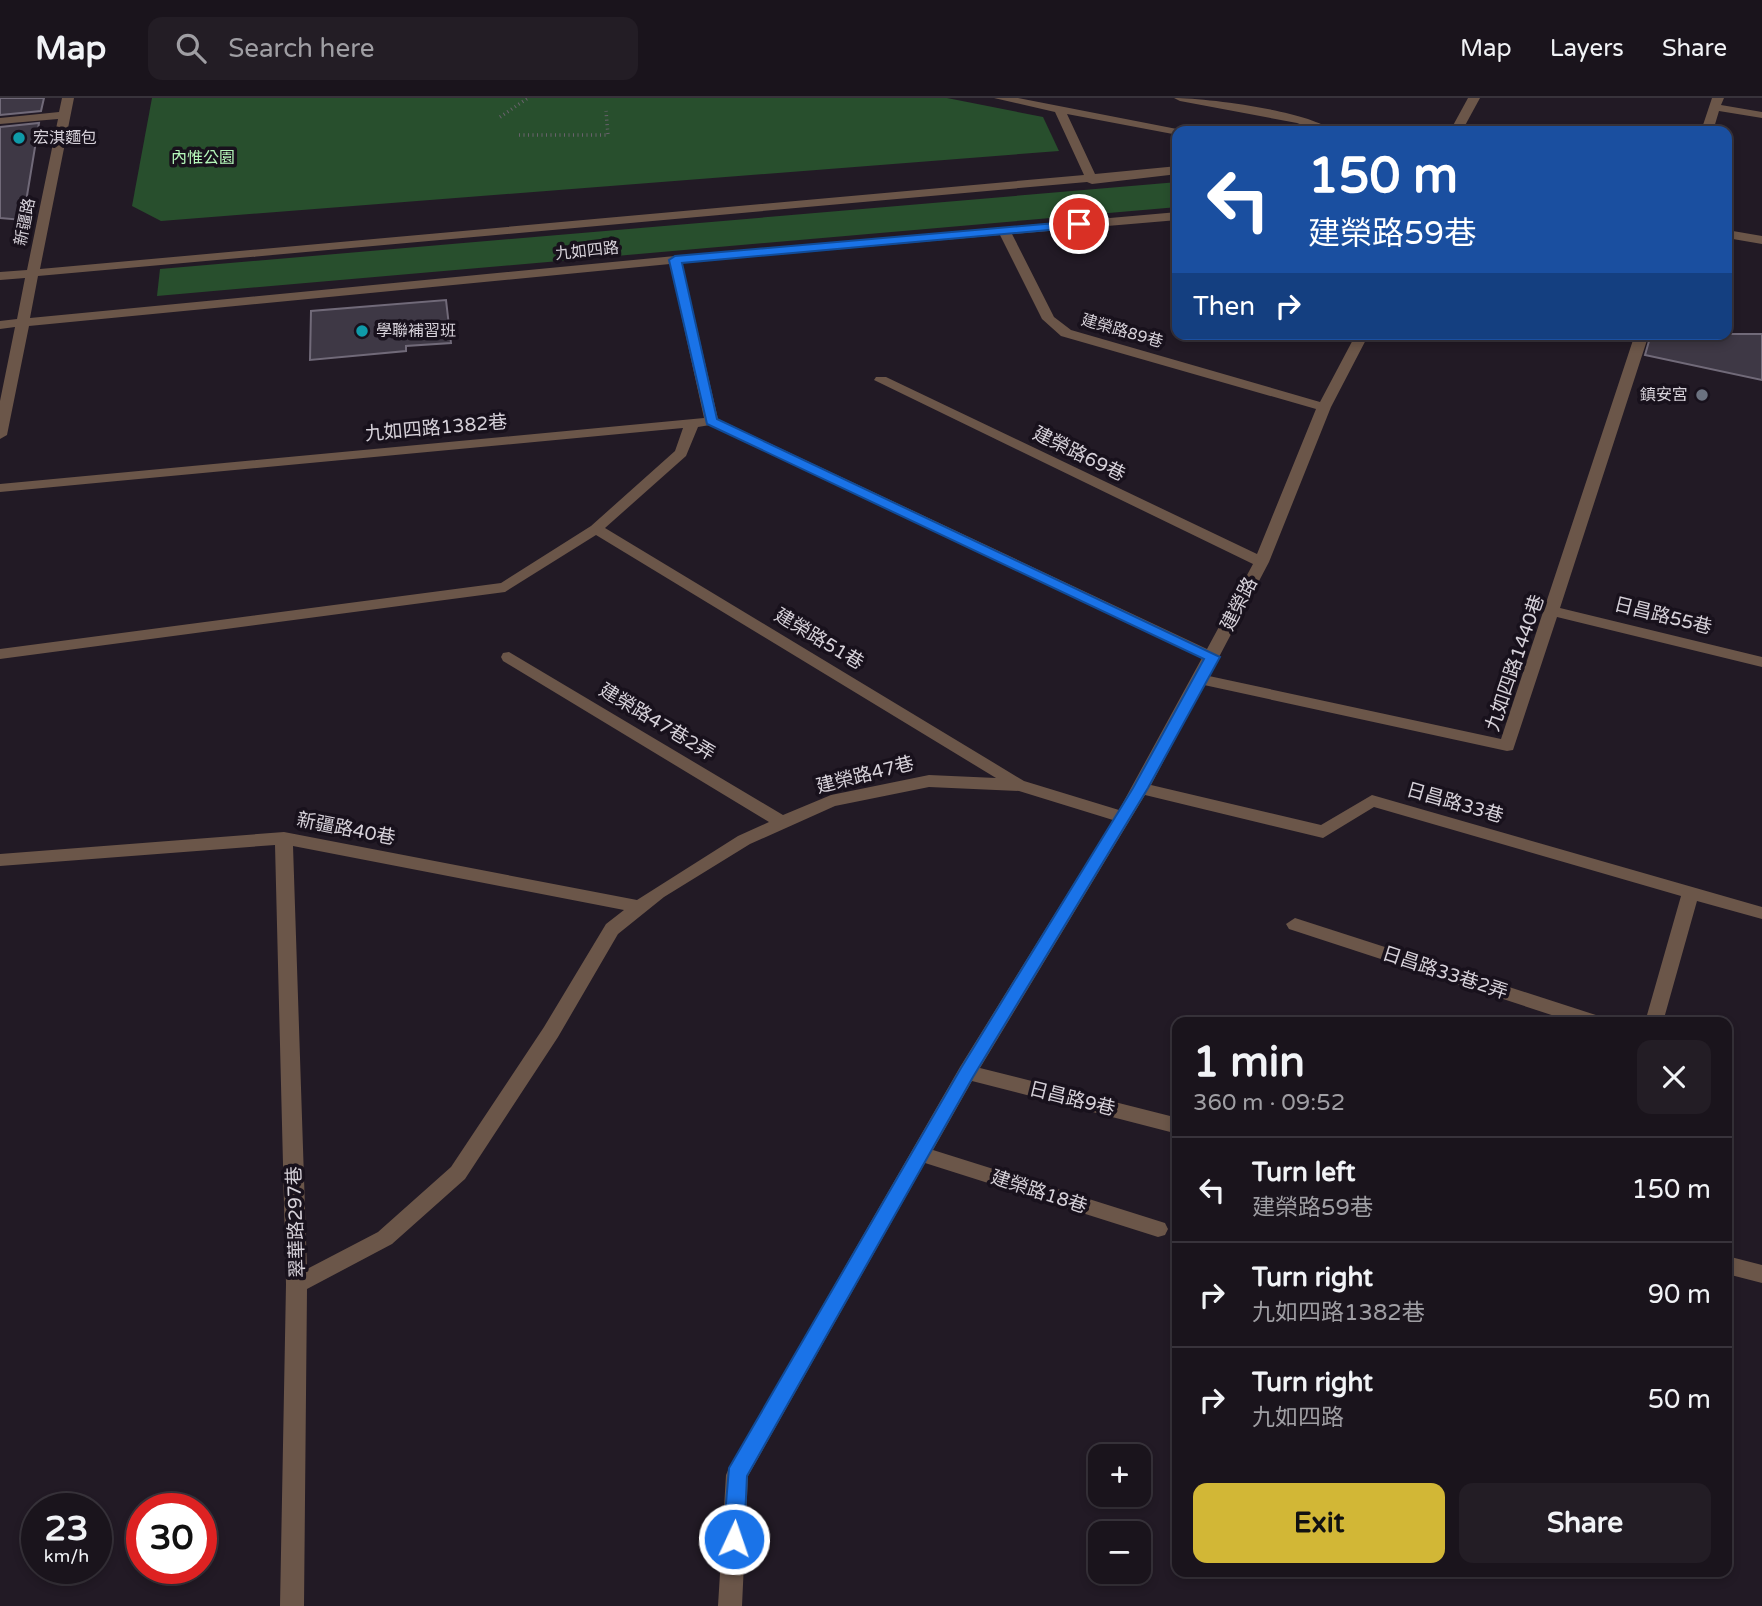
<!DOCTYPE html>
<html lang="en">
<head>
<meta charset="utf-8">
<style>
	:root { --surface:#1a141c; --page:#231d25; --text:#f1f3f6; --muted:#9f9ea3; --line:#38333b; --accent:#d2b736 }
	body { margin:0; font-family:"Varela Round","Noto Sans TC",sans-serif; background:var(--page); color:var(--text); height:100vh; display:flex; flex-direction:column; font-size:26px; white-space:nowrap }
	* { box-sizing:border-box; margin:0 }
	p { font-size:23px; color:var(--muted) }
	.icon { flex:none; width:38px; height:38px; fill:none; stroke:currentColor; stroke-width:2; stroke-linecap:round; stroke-linejoin:round }
	.map { position:relative; flex:1; overflow:hidden }
	.side { position:absolute; left:1172px; top:919px; width:560px; height:560px; display:flex; flex-direction:column; background:var(--surface); border-radius:14px; box-shadow:0 4px 10px #0003,0 0 0 2px var(--line) }
	.side>* { flex:none }
	.hud { position:absolute; left:1172px; top:28px; width:560px; height:214px; border-radius:14px; box-shadow:0 4px 10px #0003,0 0 0 2px var(--line); background:#1a4fa0; color:#fff; overflow:hidden }
	.controls { position:absolute; left:1088px; top:1346px; display:grid; gap:14px }
	.controls a { display:grid; place-items:center; width:63px; height:63px; border-radius:14px; background:var(--surface); box-shadow:0 4px 10px #0003,0 0 0 2px var(--line); font-size:35px }
	.speed { position:absolute; left:21px; top:1395px; display:flex; gap:14px; font-size:35px; font-weight:700; text-align:center }
	.speed>* { display:grid; place-content:center; width:91px; height:91px; border-radius:50%; background:var(--surface); box-shadow:0 4px 10px #0003,0 0 0 2px var(--line); line-height:1 }
	.speed small { font-size:18px; font-weight:400 }
	.speed .limit { border:10px solid #d22; background:#fff; color:#111 }
	.pin { position:absolute; display:grid; place-items:center; width:60px; height:60px; color:#fff; margin:-30px; border:4px solid #fff; border-radius:50%; box-shadow:0 2px 7px #0007 }
	.me { position:absolute; width:77px; margin:-38px; rotate:3deg; stroke-linejoin:round; filter:drop-shadow(0 0 5px #0008) }
	.turn { display:flex; align-items:center; gap:24px; height:147px; padding:0 21px; font-size:32px }
	.turn .icon { width:91px; height:91px; stroke-width:2.5 }
	.turn b { display:block; font-size:49px; line-height:60px }
	.then { display:flex; align-items:center; height:66px; padding:0 21px; background:#0003; gap:14px; font-size:26px }
	.round { display:grid; place-items:center; flex:none; width:74px; height:74px; border-radius:14px; background:var(--page) }
	.head { display:flex; align-items:center; justify-content:space-between; height:119px; padding:0 21px }
	h1 { font-size:42px; font-weight:700; line-height:52px }
	.cta { display:flex; gap:14px; margin-top:auto; padding:14px 21px }
	.cta a { flex:1; height:80px; border-radius:14px; background:var(--accent); color:#111; font-size:28px; font-weight:700; line-height:80px; text-align:center }
	.cta a+a { background:var(--page); color:var(--text) }
	ul { padding:0; list-style:none }
	li { display:flex; align-items:center; gap:21px; height:105px; padding:0 21px; border-top:2px solid var(--line) }
	li div { flex:1 }
	li b { display:block; font-size:26px }
	li em { font-style:normal }
	header { display:flex; align-items:center; gap:42px; box-sizing:border-box; height:98px; padding:0 35px; background:var(--surface); border-bottom:2px solid var(--line) }
	header strong { font-size:33px }
	nav { display:flex; gap:38px; margin-inline-start:auto; font-size:24px }
	.search { width:490px; height:63px; background:var(--page); display:flex; align-items:center; gap:18px; box-sizing:border-box; padding:0 24px; border-radius:14px; color:var(--muted); font-size:26px }
	.map>svg:first-child { display:block }
</style>
</head>
<body>
<header>
<strong>Map</strong>
<div class="search"><svg class="icon" aria-label="search" viewBox="0 0 24 24"><circle cx="10" cy="10" r="6"/><path d="M15 15l6 6"/></svg>Search here</div>
<nav><a>Map</a><a>Layers</a><a>Share</a></nav>
</header>
<div class="map">
<svg width="1762" height="1508" viewBox="0 0 1762 1508">
	<rect width="100%" height="100%" fill="#221a25"/>
	<g fill="#284f2d">
		<polygon points="152,0 947,0 1043,19 1059,53 161,123 132,108"/>
		<polygon points="1178,84 1178,109 157,198 160,171"/>
	</g>
	<g fill="#3e3845" stroke="#716a79" stroke-width="2">
		<polygon points="0,0 44,0 41,13 0,17"/>
		<polygon points="39,25 23,122 0,120 0,29"/>
		<polygon points="446,202 451,245 406,248 406,253 310,262 311,213"/>
		<polygon points="1651,236 1762,236 1762,282 1645,257"/>
	</g>
	<g fill="none" stroke-linecap="round" stroke-linejoin="round">
		<g stroke="#69626c" stroke-width="3.5" stroke-dasharray="1 3.5" stroke-linecap="butt">
			<polyline points="500,19 528,0"/>
			<polyline points="519,37 608,37 606,13"/>
		</g>
		<g fill="#6b5649" fill-rule="evenodd">
			<path d="M62,0H74L40,171L1084,77L1055,14L994,0H1018L1182,32L1178,33V37L1067,16L1095,76L1178,68V76L1092,86L1087,84L38,178L30,220L675,158L1178,114V122L1012,136L1054,219L1071,232L1320,304L1356,236H1369L1331,309L1269,464L1209,578L1501,641L1635,236H1649L1560,510L1762,559V569L1557,519L1513,652L1507,653L1204,587L1151,687L1321,727L1372,697L1762,809V821L1697,803L1663,924H1645L1681,798L1374,709L1323,740L1145,697L980,970L1178,1020V1036L972,983L933,1052L1165,1125L1168,1131L1165,1137L1158,1139L925,1065L748,1378L742,1508H718L726,1377L729,1370L960,969L1113,722L1019,693L929,689L835,708L750,746L664,799L618,836L558,939L465,1081L392,1146L307,1191L304,1508H280L286,1186L275,747L0,768V756L284,734L637,802L738,738L769,724L503,563L501,559L503,555L509,554L783,717L831,697L929,677L996,680L596,437L505,494L0,561V551L501,485L591,428L675,353L683,330L0,394V386L704,320L670,166L29,228L7,337L0,341V303L15,229L0,231V223L17,221L25,180L0,182V174L27,172L58,21L0,26V20L59,14ZM1000,137L1042,221L1061,238L1316,311L1257,456L886,279H876L874,282L1253,466L1207,551L718,321L682,165ZM710,327L1202,560L1119,712L1024,683L605,430L686,358L698,329ZM293,748L624,812L606,826L544,929L451,1069L378,1134L307,1171Z"/>
			<path d="M1174,0C1207,0 1309,13 1333,33H1318L1297,25L1180,3Z"/>
			<polygon points="1468,0 1480,0 1462,33 1450,33"/>
			<polygon points="1712,0 1724,0 1721,7 1762,14 1762,20 1719,13 1713,33 1701,33"/>
			<polygon points="1727,132 1762,138 1762,146 1727,140"/>
			<polygon points="1295,820 1602,919 1604,924 1573,924 1289,831 1286,826"/>
			<polygon points="1727,1158 1762,1167 1762,1185 1727,1176"/>
		</g>
	</g>
	<polygon fill="#1a73e8" stroke="#114b97" stroke-width="2" points="1079,123 1084,126 1082,129 682,165 717,321 1220,559 1148,690 973,979 747,1378 744,1441 741,1448 734,1451 726,1448 723,1441 729,1370 961,970 1133,690 1204,561 707,326 669,162 675,158"/>
	<g fill="#0f9aa8" stroke="#18111c" stroke-width="2.5">
		<circle cx="19" cy="40" r="7"/>
		<circle cx="362" cy="233" r="7"/>
	</g>
	<circle fill="#6b7280" stroke="#18111c" stroke-width="2.5" cx="1702" cy="297" r="7"/>
	<g text-anchor="middle" dominant-baseline="central" stroke-width="7" stroke-linejoin="round" paint-order="stroke">
		<g font-size="16" fill="#d6d1d9" stroke="#18111c" text-anchor="start">
			<text x="33" y="40">宏淇麵包</text>
			<text x="376" y="233">學聯補習班</text>
			<text x="1688" y="297" text-anchor="end">鎮安宮</text>
		</g>
		<g font-size="16" fill="#b5f7ba" stroke="#18111c">
			<text x="203" y="60">內惟公園</text>
		</g>
		<g font-size="16" fill="#d6d1d9" stroke="#18111c">
			<text transform="translate(25 124) rotate(-79)">新疆路</text>
			<text transform="translate(587 153) rotate(-6)">九如四路</text>
			<text transform="translate(1122 233) rotate(16)">建榮路89巷</text>
		</g>
		<g font-size="19" fill="#d6d1d9" stroke="#18111c">
			<text transform="translate(436 330) rotate(-5)">九如四路1382巷</text>
			<text transform="translate(1079 356) rotate(26)">建榮路69巷</text>
			<text transform="translate(1239 506) rotate(-63)">建榮路</text>
			<text transform="translate(1663 518) rotate(14)">日昌路55巷</text>
			<text transform="translate(819 541) rotate(31)">建榮路51巷</text>
			<text transform="translate(1515 565) rotate(-71)">九如四路1440巷</text>
			<text transform="translate(657 624) rotate(31)">建榮路47巷2弄</text>
			<text transform="translate(865 677) rotate(-14)">建榮路47巷</text>
			<text transform="translate(1455 705) rotate(16)">日昌路33巷</text>
			<text transform="translate(346 731) rotate(11)">新疆路40巷</text>
			<text transform="translate(1445 875) rotate(18)">日昌路33巷2弄</text>
			<text transform="translate(1072 1001) rotate(14)">日昌路9巷</text>
			<text transform="translate(1039 1094) rotate(18)">建榮路18巷</text>
			<text transform="translate(296 1124) rotate(-92)">翠華路297巷</text>
		</g>
	</g>
</svg>
<div class="controls">
<a>+</a>
<a>−</a>
</div>
<div class="speed"><div>23<small>km/h</small></div><div class="limit">30</div></div>
<div class="pin" style="left:1079px;top:126px;background:#d93025"><svg class="icon" aria-label="arrive" viewBox="0 0 24 24"><path d="M6 21V4h12l-3 4 3 4H6"/></svg></div>
<svg class="me" style="left:734px;top:1441px" viewBox="-20 -20 40 40"><circle r="17" fill="#1a73e8" stroke="#fff" stroke-width="3"/><path d="M0-11L8 9 0 5-8 9z" fill="#fff"/></svg>
<div class="hud">
<div class="turn"><svg class="icon" aria-label="left" viewBox="0 0 24 24"><path d="M17 20v-9H6M10 6l-5 5 5 5"/></svg><div><b>150 m</b>建榮路59巷</div></div>
<div class="then">Then<svg class="icon" aria-label="right" viewBox="0 0 24 24"><path d="M7 20v-9h11M14 6l5 5-5 5"/></svg></div>
</div>
<section class="side">
<div class="head"><div><h1>1 min</h1><p>360 m · 09:52</p></div><a class="round"><svg class="icon" aria-label="close" viewBox="0 0 24 24"><path d="M6 6l12 12M18 6L6 18"/></svg></a></div>
<ul>
<li><svg class="icon" aria-label="left" viewBox="0 0 24 24"><path d="M17 20v-9H6M10 6l-5 5 5 5"/></svg><div><b>Turn left</b><p>建榮路59巷</p></div><em>150 m</em></li>
<li><svg class="icon" aria-label="right" viewBox="0 0 24 24"><path d="M7 20v-9h11M14 6l5 5-5 5"/></svg><div><b>Turn right</b><p>九如四路1382巷</p></div><em>90 m</em></li>
<li><svg class="icon" aria-label="right" viewBox="0 0 24 24"><path d="M7 20v-9h11M14 6l5 5-5 5"/></svg><div><b>Turn right</b><p>九如四路</p></div><em>50 m</em></li>
</ul>
<div class="cta"><a>Exit</a><a>Share</a></div>
</section>
</div>
</body>
</html>
